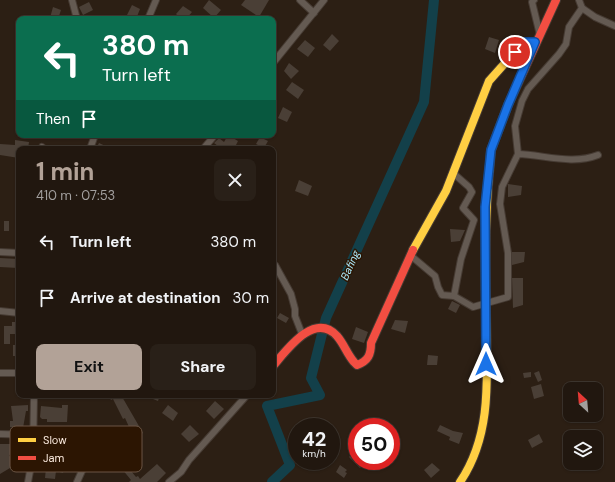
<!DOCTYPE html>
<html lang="en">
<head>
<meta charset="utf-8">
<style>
	:root { --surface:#21170f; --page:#292018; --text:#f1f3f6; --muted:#a29f9e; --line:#3e362f; --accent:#b2a297 }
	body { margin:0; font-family:"DM Sans",sans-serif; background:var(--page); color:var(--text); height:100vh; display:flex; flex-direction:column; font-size:15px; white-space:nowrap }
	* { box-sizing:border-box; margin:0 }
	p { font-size:13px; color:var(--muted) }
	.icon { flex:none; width:22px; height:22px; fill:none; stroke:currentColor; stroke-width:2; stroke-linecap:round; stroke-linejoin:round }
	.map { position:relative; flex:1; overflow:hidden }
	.panel { position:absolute; left:16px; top:146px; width:260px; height:252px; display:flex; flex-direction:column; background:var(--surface); border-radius:8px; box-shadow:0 1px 3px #0004,0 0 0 1px var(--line) }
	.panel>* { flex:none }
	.banner { position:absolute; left:16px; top:16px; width:260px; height:122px; border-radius:8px; box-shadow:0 1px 3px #0004,0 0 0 1px var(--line); background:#0b6e4f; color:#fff; overflow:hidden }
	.needle { width:26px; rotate:334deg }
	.tools { position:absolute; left:563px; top:382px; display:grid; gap:8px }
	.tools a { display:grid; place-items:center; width:40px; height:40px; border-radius:8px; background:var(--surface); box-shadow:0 1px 3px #0004,0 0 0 1px var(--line); font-size:20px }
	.speed { position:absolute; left:288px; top:418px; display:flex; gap:8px; font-size:20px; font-weight:700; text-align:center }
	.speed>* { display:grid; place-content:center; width:52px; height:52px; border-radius:50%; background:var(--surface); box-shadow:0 1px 3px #0004,0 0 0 1px var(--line); line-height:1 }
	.speed small { font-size:10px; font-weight:400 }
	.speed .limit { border:6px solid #d22; background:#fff; color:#111 }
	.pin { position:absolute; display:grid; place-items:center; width:34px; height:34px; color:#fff; margin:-17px; border:2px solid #fff; border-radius:50%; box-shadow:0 1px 4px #0007 }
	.me { position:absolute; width:44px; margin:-22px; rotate:0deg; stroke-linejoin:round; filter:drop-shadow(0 0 3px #0008) }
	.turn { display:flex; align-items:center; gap:14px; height:84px; padding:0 20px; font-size:18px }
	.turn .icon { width:52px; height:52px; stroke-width:2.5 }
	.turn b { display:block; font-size:28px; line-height:34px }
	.then { display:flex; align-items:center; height:38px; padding:0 20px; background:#0003; gap:8px; font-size:15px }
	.round { display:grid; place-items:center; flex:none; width:42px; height:42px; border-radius:8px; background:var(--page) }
	.head { display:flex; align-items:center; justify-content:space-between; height:68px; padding:0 20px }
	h1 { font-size:24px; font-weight:700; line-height:30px; color:var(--accent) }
	.primary-button { display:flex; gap:8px; margin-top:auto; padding:8px 20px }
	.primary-button a { flex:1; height:46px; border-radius:8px; background:var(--accent); color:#111; font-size:16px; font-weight:700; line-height:46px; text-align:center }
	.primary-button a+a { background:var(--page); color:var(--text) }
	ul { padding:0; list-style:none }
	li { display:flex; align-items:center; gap:12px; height:56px; padding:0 20px }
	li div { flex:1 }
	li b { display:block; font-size:15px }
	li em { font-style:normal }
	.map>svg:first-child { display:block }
</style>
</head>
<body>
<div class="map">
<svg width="615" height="482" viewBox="0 0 615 482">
	<rect width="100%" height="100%" fill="#2c1f14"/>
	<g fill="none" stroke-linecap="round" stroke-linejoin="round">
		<polyline stroke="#13404a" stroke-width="10" points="272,482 290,465 267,406 320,395 311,378 326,318 424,102 434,0"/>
	</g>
	<g fill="#4a3f36">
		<polygon points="209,0 221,10 214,18 203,8"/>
		<polygon points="245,0 269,0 259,17 241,5"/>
		<polygon points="89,2 93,10 83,15 79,7"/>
		<polygon points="132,5 140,9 136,19 127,15"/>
		<polygon points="183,6 192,12 186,19 181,19 176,14"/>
		<polygon points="53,7 61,10 58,19 50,18"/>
		<polygon points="332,34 339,41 330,51 323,45"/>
		<polygon points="489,37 499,40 495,53 485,49"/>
		<polygon points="305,40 315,48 308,57 297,49"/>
		<polygon points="289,63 299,71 291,79 284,71"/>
		<polygon points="292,82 304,90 298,99 286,90"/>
		<polygon points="283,107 292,112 287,122 278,118"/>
		<polygon points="228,135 238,141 234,149 222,149 214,143 219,138 224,142"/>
		<polygon points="260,137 268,141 264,148 256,144"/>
		<polygon points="15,140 29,142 28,149 19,149 19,158 0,155 0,144 15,145"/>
		<polygon points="99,143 112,149 96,149"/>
		<polygon points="299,180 312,186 308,196 295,191"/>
		<polygon points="508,184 522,186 521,195 508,197"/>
		<rect x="4" y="221" width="5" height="10"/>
		<polygon points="450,229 465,230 460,241 451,242"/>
		<polygon points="512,252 525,252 524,262 512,265"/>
		<polygon points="0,258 19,259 18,268 0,267"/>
		<polygon points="512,278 523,278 523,305 513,308"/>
		<polygon points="452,301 460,305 456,313 448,309"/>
		<polygon points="280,313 289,318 286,323 277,318"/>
		<polygon points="395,320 408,321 405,333 391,329"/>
		<polygon points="12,322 19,322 19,334 10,334 10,344 4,344 4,326 12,326"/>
		<polygon points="356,327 368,332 364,343 352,339"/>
		<rect x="13" y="345" width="6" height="11"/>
		<polygon points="428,355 438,356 437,365 427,365"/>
		<polygon points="539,371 542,380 538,382 534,373"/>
		<polygon points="531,372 531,377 524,378 523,373"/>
		<polygon points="541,384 544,396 534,399 531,387"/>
		<polygon points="108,395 121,395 143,433 134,438 125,418 123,419 113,399 111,400"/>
		<polygon points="143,395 160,395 158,401"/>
		<polygon points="215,401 224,409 214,419 206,411"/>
		<polygon points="28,405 28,411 26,411 23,428 10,427 10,421 13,421 11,406"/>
		<polygon points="62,405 68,405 67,422 47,422 47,419 42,419 40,417 41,406 62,408"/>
		<polygon points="168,405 178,413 173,421 162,413"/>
		<polygon points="190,425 199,434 189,442 181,434"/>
		<polygon points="440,425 453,431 463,433 459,444 449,440 450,437 437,431"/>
		<polygon points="539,434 543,442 532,448 528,440"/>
		<polygon points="0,444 14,444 15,454 9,455 15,465 0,474"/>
		<polygon points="357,447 357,461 366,461 360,468 349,457"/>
		<polygon points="57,448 66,448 66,462 63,473 56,471 55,479 45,478 46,468 55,469"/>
		<polygon points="432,463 440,470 431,478 424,470"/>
		<polygon points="157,464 166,473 157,482 129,482 131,480 122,469 126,465 136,477 138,476 140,479"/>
		<polygon points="340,465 347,470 345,472 347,473 344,478 336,472"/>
	</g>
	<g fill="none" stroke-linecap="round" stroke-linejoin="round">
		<defs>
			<g id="street">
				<polyline points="72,0 77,19"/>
				<polyline points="300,0 314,13"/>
				<polyline points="534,0 532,2 540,35"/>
				<polyline points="582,8 595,17 615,26"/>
				<polyline points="148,19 156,0"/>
				<polyline points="273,63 324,0"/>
				<polyline points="41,149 42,147"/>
				<polyline points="90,149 95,135"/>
				<polyline points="203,149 215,135"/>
				<polyline points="518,154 515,126 522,101 528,89 559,54 566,44 569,27 582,8 579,0"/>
				<polyline points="0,252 19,253"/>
				<polyline points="410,255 435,276 438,287 442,295 454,296 461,259 474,220 463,208 472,192 469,187 453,173"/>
				<polyline points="273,264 275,265 291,294 295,309 295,316 302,334"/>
				<path d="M454,296L473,307L508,297V253L500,204L502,187L518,154C544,155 573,165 598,155"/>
				<polyline points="0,311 19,313"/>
				<polyline points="0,373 19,373"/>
				<polyline points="0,434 66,436 76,441 95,442 77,482"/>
				<polyline points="28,482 33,455 34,395"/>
				<polyline points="169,482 181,472 189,460 247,395"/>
			</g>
			<g id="slow">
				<polyline points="413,250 446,191 489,81 524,42 535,42"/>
				<path d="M460,482C495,431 486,367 486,308C485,259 485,211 490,163"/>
			</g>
			<g id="jam">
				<polyline points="490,163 491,150 508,105 556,0"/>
				<path d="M273,366C286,351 314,311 337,336C344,344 347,354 354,362L357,365C368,361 371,355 371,343L413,250"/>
			</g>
		</defs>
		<use href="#street" stroke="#463b33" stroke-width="8"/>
		<use href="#slow" stroke="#463b33" stroke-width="10"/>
		<use href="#jam" stroke="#463b33" stroke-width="10"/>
		<use href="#street" stroke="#645a52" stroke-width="6"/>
		<use href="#slow" stroke="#ffcf43" stroke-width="8"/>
		<use href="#jam" stroke="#f24e42" stroke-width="8"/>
	</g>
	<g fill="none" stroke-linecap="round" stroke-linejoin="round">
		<defs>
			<polyline id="route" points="486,364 485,207 491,150 508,105 535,42 524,42 515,52"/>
		</defs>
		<use href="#route" stroke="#114b97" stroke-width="10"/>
		<use href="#route" stroke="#1a73e8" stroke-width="7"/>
	</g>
	<g text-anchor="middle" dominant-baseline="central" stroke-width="3" stroke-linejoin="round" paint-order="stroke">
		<g font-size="11" font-style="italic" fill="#acebfd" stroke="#2c1502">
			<text transform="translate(350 265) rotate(-66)">Bafing</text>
		</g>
	</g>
	<rect x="10" y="426" width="132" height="46" rx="6" fill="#2c1502" stroke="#6a5544" stroke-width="1"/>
	<rect x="18" y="438" width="18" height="4" fill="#ffcf43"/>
	<rect x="18" y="456" width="18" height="4" fill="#f24e42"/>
	<g font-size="11" fill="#fae9dd">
		<text x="43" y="444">Slow</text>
		<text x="43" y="462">Jam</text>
	</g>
</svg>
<div class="tools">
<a><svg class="needle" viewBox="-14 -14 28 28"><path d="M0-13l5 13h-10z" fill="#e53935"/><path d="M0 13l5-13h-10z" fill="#a29f9e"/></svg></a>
<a><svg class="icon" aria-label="layers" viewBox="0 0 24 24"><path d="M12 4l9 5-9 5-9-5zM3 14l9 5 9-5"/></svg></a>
</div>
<div class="speed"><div>42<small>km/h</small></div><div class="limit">50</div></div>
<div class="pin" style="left:515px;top:52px;background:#d93025"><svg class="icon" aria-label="arrive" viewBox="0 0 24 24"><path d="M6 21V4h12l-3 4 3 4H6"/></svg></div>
<svg class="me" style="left:486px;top:364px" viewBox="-20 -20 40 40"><path d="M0-17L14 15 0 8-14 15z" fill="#1a73e8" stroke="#fff" stroke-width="4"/></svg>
<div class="banner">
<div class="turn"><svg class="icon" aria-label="left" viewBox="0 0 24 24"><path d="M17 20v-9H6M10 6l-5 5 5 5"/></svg><div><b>380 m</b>Turn left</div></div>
<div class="then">Then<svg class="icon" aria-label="arrive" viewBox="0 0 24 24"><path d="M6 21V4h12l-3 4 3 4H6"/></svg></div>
</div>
<section class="panel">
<div class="head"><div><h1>1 min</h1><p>410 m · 07:53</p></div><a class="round"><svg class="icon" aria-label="close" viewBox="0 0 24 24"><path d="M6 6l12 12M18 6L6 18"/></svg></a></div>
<ul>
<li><svg class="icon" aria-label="left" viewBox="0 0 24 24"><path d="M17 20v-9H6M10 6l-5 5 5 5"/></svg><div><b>Turn left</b></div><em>380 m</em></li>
<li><svg class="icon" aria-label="arrive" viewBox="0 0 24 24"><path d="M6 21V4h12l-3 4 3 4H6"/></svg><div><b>Arrive at destination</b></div><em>30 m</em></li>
</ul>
<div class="primary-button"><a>Exit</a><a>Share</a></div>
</section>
</div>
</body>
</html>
